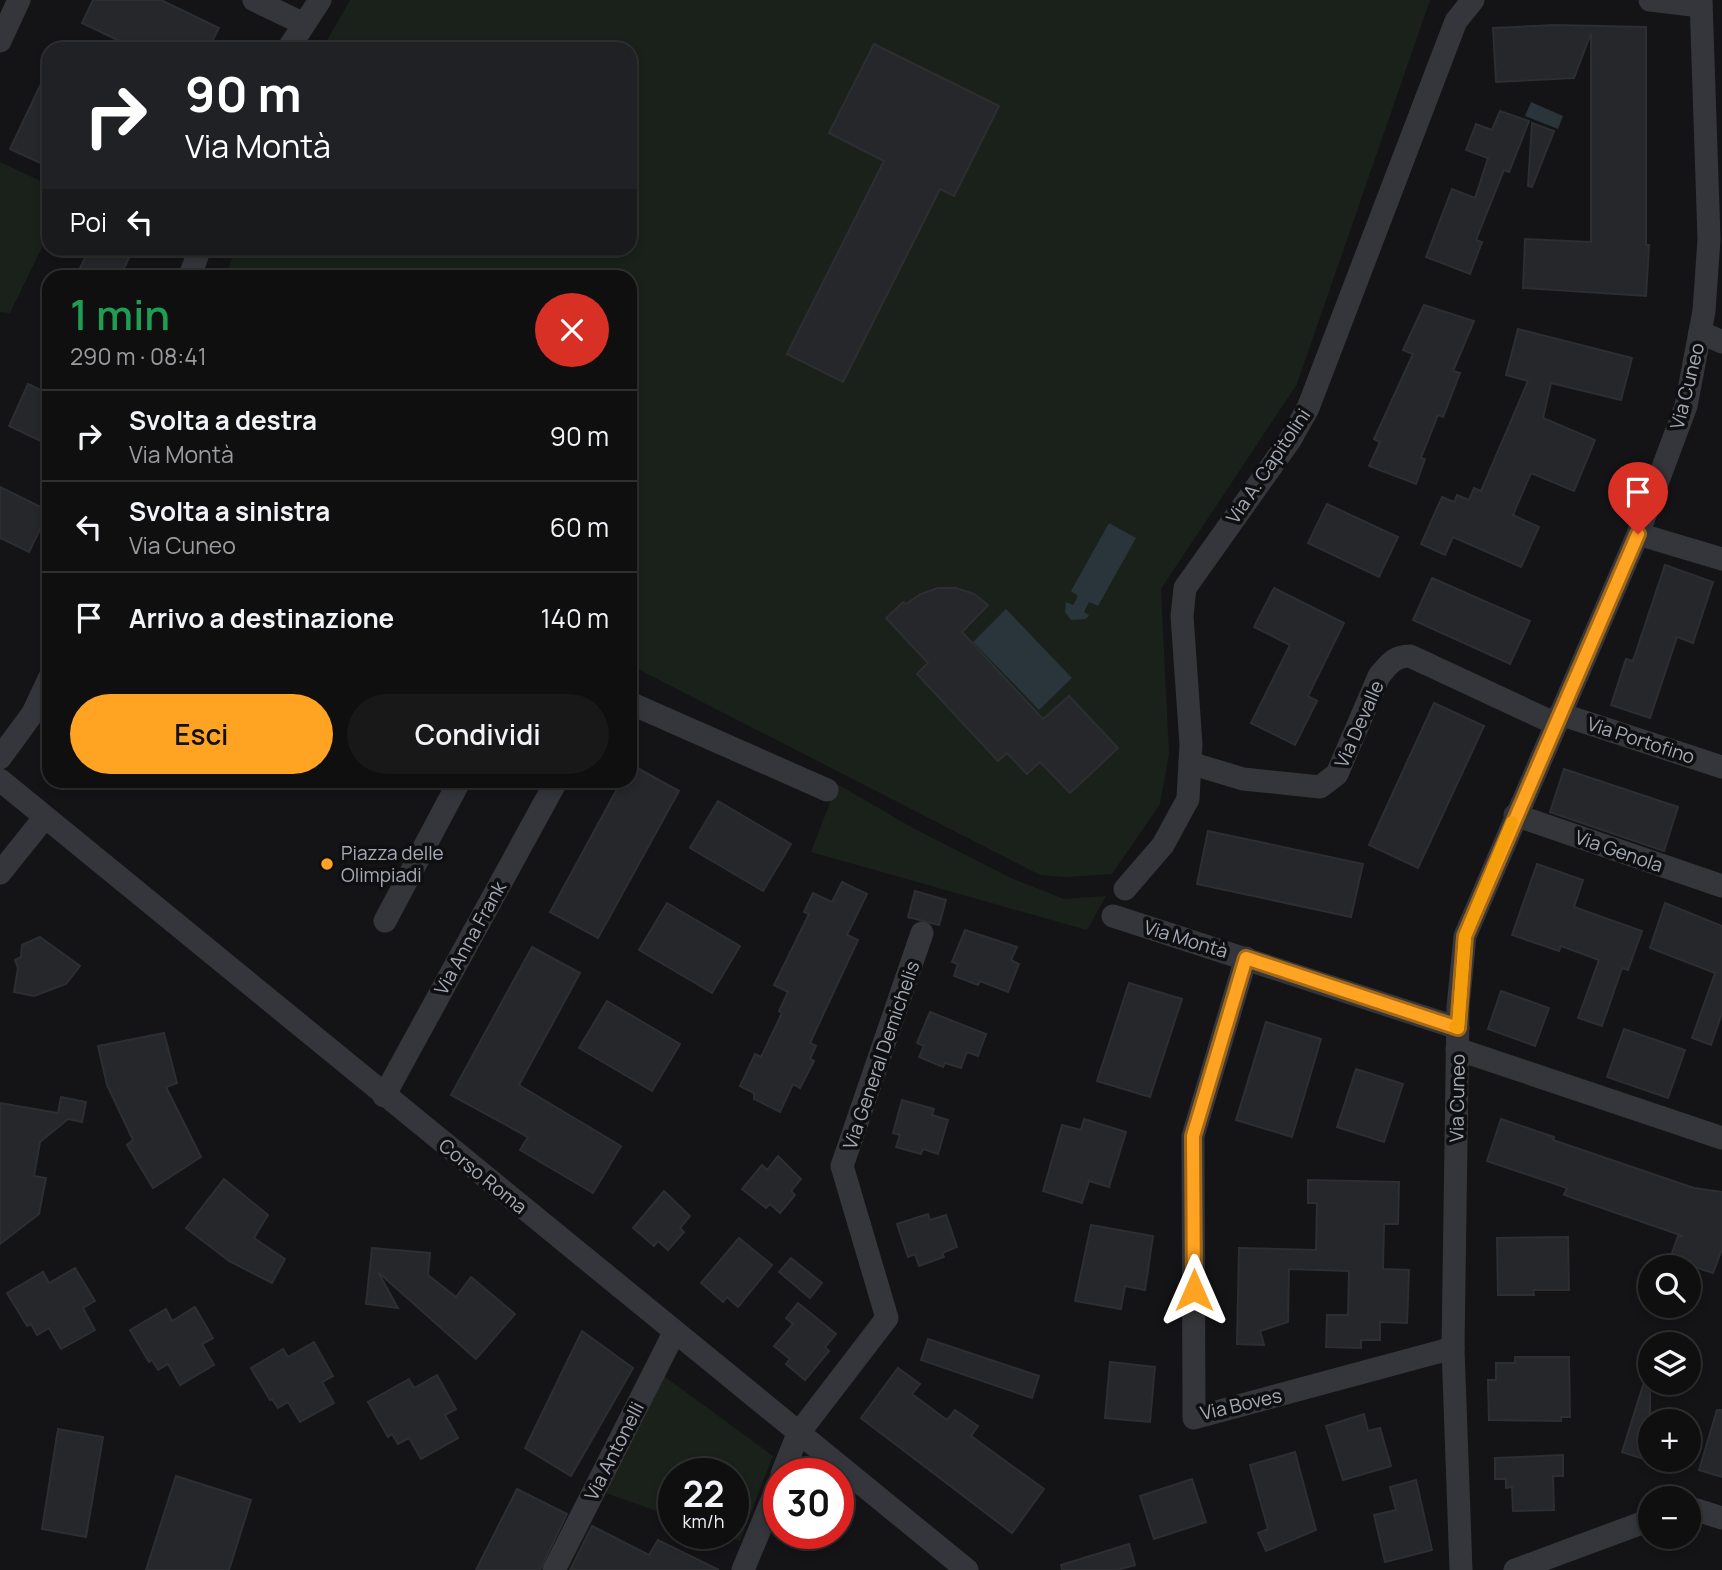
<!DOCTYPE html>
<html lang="it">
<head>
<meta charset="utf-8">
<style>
	:root { --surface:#0f0f10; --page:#181819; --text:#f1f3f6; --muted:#9b9c9f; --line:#2f2f30; --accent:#ffa322 }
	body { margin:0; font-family:Manrope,sans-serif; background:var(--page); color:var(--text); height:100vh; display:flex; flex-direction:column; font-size:26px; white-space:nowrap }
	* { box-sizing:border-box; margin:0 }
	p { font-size:23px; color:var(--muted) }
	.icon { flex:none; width:38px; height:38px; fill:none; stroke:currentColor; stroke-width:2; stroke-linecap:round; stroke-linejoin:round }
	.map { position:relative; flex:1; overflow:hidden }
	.panel { position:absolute; left:42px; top:270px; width:595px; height:518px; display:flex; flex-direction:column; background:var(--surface); border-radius:21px; box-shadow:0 4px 10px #0003,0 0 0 2px var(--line) }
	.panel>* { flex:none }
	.guide { position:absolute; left:42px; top:42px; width:595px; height:214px; border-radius:21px; box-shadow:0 4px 10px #0003,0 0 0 2px var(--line); background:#202124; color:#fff; overflow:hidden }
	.tools { position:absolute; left:1638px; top:1255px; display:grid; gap:14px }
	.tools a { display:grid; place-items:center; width:63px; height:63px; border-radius:50%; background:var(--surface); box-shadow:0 4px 10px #0003,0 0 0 2px var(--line); font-size:35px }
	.speed { position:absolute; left:658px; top:1458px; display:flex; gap:14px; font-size:35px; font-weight:700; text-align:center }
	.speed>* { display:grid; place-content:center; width:91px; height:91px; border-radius:50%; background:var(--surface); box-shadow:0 4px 10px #0003,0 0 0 2px var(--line); line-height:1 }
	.speed small { font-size:18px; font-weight:400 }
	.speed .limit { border:10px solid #d22; background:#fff; color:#111 }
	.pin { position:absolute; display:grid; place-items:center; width:60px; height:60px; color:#fff; margin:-72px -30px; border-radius:50% 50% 50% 0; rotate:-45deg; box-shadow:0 0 7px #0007 }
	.pin .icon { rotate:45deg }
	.me { position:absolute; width:77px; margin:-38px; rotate:0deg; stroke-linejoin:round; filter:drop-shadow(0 0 5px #0008) }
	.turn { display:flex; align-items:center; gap:24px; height:147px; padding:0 28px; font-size:32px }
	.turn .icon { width:91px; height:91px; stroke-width:2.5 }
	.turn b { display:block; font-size:49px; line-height:60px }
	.then { display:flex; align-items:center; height:66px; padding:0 28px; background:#0003; gap:14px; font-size:26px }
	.round { display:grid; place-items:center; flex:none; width:74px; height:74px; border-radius:37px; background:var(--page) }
	.summary { display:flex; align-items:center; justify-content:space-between; height:119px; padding:0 28px }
	h1 { font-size:42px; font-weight:600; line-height:52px; color:#1e9e55 }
	.button { display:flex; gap:14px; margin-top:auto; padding:14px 28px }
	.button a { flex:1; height:80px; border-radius:42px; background:var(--accent); color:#111; font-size:28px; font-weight:600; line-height:80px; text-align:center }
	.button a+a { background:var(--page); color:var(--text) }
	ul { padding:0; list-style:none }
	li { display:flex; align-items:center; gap:21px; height:91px; padding:0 28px; border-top:2px solid var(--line) }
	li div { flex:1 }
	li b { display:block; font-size:26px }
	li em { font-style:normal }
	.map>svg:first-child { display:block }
</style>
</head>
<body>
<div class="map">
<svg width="1722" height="1570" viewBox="0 0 1722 1570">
	<rect width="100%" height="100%" fill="#141416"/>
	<g fill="#19211a">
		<polygon points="350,0 1430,0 1297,384 1161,589 1169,754 1160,804 1112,874 1066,877 1040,875 630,665 630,276 225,276 236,249 630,248 630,49 322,49"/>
		<polygon points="0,162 49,185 49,233 10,313 0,312"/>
		<polygon points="837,784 913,828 1011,878 1064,899 1106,896 1087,930 811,852"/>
		<polygon points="664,1376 773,1456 740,1541 719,1533 733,1533 733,1474 674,1474 674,1517 600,1491"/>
	</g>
	<g fill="#29343b">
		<polygon points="1531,102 1563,116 1558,129 1525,116"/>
		<polygon points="1109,523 1136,538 1098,606 1089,602 1084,612 1089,615 1086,619 1071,620 1065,612 1066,602 1073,605 1078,596 1071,591"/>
		<polygon points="1006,609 1072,678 1039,710 973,642"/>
	</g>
	<g fill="#26272a" stroke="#2d2e32" stroke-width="2">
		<polygon points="93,0 161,0 219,28 208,49 136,49 82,23"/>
		<polygon points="1555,25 1646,27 1646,245 1649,245 1646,296 1523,288 1525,239 1591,242 1591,33 1574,78 1496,82 1493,28"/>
		<polygon points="874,44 999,106 954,196 940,189 843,382 787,354 884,161 829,133"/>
		<polygon points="49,67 49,167 10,149"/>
		<polygon points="1500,111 1529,121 1509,172 1504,170 1476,240 1482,242 1470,274 1426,257 1452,189 1475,198 1488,158 1466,150 1476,124 1492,130"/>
		<polygon points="1532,123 1554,131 1532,187 1528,186"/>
		<polygon points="90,248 134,248 120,276 76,276"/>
		<polygon points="1424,305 1474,321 1453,371 1460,373 1443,417 1438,415 1421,458 1425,459 1416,484 1369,466 1380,442 1374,439 1413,354 1403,350"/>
		<polygon points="1518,329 1632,358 1621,400 1551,383 1543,418 1595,440 1574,491 1531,473 1513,515 1539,527 1521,567 1453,537 1445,555 1421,544 1442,497 1454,502 1457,495 1469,500 1474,488 1481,491 1528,381 1506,375"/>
		<polygon points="28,384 49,394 49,445 9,426"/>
		<polygon points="0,487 49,511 29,552 0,538"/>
		<polygon points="1327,504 1398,537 1379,577 1308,543"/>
		<polygon points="1665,565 1713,582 1693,643 1677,637 1650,718 1611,705 1626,659 1633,661"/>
		<polygon points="1432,578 1530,621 1510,664 1413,620"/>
		<polygon points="938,588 956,588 974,594 988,605 962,632 1043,719 1069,696 1118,748 1070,793 1040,762 1027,774 1007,753 998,761 917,674 928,663 886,618 903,602 906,604 921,594"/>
		<polygon points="1274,588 1344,623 1308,696 1317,701 1295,745 1251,723 1290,645 1254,627"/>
		<polygon points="1434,703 1484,726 1418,868 1369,845"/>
		<polygon points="630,764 679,791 598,938 550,912 622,780 630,780"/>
		<polygon points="1564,769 1678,807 1664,851 1550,812"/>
		<polygon points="718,801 791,844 763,891 690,848"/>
		<polygon points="1208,831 1363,864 1351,917 1197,884"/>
		<polygon points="1537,864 1583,880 1574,907 1642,931 1628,970 1622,968 1602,1026 1578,1018 1599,960 1561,946 1559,951 1512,935"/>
		<polygon points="842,882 867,894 847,935 858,940 810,1043 816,1046 810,1059 814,1061 800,1088 793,1084 780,1112 754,1099 754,1093 740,1086 755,1054 761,1057 782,1013 779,1011 788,992 774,985 809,914 804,912 813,893 832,902"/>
		<polygon points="915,891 946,900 939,925 908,917"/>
		<polygon points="667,903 740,946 712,993 639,950"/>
		<polygon points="1665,903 1722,926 1722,1013 1711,1045 1692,1038 1715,973 1650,948"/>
		<polygon points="965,930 1017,947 1011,960 1019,964 1008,992 980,981 978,985 954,976 958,964 952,962"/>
		<polygon points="40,937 80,966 66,984 34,996 14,992 18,968 15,960 21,957 22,945"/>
		<polygon points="532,947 580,973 519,1085 621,1146 593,1193 520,1150 528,1137 451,1095"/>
		<polygon points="1129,983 1182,999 1150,1097 1097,1081"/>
		<polygon points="1501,991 1549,1008 1535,1046 1488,1029"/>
		<polygon points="607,1001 680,1044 652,1091 579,1048"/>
		<polygon points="930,1012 986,1034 978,1056 967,1052 961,1068 945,1063 943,1067 919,1057 924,1046 917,1043"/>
		<polygon points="1266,1022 1321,1039 1292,1137 1236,1120"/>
		<polygon points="1624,1029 1685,1050 1668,1098 1607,1077"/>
		<polygon points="164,1033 177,1083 166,1087 201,1157 153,1188 127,1145 133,1140 107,1085 98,1046"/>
		<polygon points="1356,1069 1403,1084 1384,1142 1337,1127"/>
		<polygon points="61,1097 86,1102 82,1122 68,1119 40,1142 34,1176 46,1178 39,1214 0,1244 0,1103 58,1113"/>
		<polygon points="902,1100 934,1109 932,1115 948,1120 938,1154 923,1149 921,1154 896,1147 900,1135 893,1133"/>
		<polygon points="1084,1119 1126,1132 1109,1187 1089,1181 1082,1203 1043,1191 1062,1125 1081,1130"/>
		<polygon points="1501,1119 1554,1137 1553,1140 1694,1188 1722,1192 1722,1249 1713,1273 1670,1259 1678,1236 1683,1236 1564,1195 1567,1188 1487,1161"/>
		<polygon points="778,1156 801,1179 791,1191 795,1195 780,1213 770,1204 766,1208 742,1189 762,1165 767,1170"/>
		<polygon points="224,1179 268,1215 254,1238 285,1259 272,1283 229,1261 186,1228"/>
		<polygon points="1308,1180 1399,1182 1398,1224 1384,1224 1383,1269 1409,1270 1407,1323 1380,1322 1380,1340 1361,1340 1361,1348 1326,1347 1327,1315 1348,1315 1349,1271 1289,1269 1288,1322 1260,1331 1264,1345 1237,1344 1239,1248 1316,1250 1317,1203 1308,1203"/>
		<polygon points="664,1191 690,1216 680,1228 684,1232 668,1250 658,1241 654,1246 633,1228"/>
		<polygon points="928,1214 930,1220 946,1215 957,1247 942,1253 944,1257 919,1266 915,1254 908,1257 897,1224"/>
		<polygon points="1091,1225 1153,1236 1145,1290 1125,1286 1121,1309 1075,1301"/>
		<polygon points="1568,1237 1569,1290 1533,1290 1534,1295 1498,1295 1497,1238"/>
		<polygon points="739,1238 772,1265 738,1307 727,1297 723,1302 701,1283"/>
		<polygon points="372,1248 430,1253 428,1275 456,1297 471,1277 515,1314 476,1359 378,1272 398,1308 366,1304"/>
		<polygon points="791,1258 822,1283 810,1298 779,1272"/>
		<polygon points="75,1268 95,1301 83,1308 95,1330 61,1349 49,1328 37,1335 31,1324 27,1326 7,1293 43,1272 49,1283"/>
		<polygon points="798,1303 836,1334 825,1347 829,1351 805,1380 786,1364 790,1359 774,1346 793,1324 786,1318"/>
		<polygon points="195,1307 213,1338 202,1344 214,1365 180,1385 168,1364 158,1370 152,1360 149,1362 130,1330 166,1309 172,1321"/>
		<polygon points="582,1331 633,1368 571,1476 525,1448"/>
		<polygon points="928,1339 1039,1376 1032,1398 921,1360"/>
		<polygon points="314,1342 333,1376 322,1382 334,1403 300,1422 288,1402 278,1408 272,1399 270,1400 251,1368 283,1349 288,1357"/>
		<polygon points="1515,1357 1569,1357 1570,1417 1561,1417 1561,1421 1489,1420 1488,1380 1496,1380 1496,1363 1515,1363"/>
		<polygon points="1110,1362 1155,1367 1150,1422 1105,1418"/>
		<polygon points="898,1368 920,1384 912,1394 947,1420 955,1410 978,1426 971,1436 1044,1489 1012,1533 861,1418"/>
		<polygon points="437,1375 456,1409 445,1415 458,1438 421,1459 409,1438 398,1444 392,1434 388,1437 368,1402 409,1379 414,1388"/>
		<polygon points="1646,1376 1650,1377 1650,1461 1622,1452"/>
		<polygon points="1717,1410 1722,1410 1722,1477 1699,1470"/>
		<polygon points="1364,1414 1368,1431 1380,1428 1391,1466 1343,1480 1326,1426"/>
		<polygon points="58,1429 103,1437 86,1537 42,1529"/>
		<polygon points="1295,1452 1316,1530 1266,1551 1258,1533 1268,1529 1250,1465"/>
		<polygon points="1563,1455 1563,1476 1553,1476 1554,1510 1513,1511 1512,1487 1506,1488 1506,1479 1495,1479 1495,1458"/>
		<polygon points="176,1476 251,1500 229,1570 146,1570"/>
		<polygon points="1192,1479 1206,1522 1154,1539 1140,1496"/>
		<polygon points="1416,1480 1432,1550 1385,1562 1374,1515 1396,1510 1390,1487"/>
		<polygon points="517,1489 567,1514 540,1570 476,1570"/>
		<polygon points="592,1526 649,1555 658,1540 719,1570 570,1570"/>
		<polygon points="1129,1544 1135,1565 1117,1570 1062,1570 1061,1565"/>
	</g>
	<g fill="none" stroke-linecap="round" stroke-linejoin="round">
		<g stroke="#34363b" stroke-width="23">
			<polyline points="254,0 304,24"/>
			<polyline points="1650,0 1701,6"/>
			<polyline points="0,41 19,0"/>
			<polyline points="288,49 320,0"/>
			<polyline points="190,276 200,248"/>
			<polyline points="1700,332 1722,342"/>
			<polyline points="1638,534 1722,559"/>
			<polyline points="630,703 827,790"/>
			<polyline points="1560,714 1722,767"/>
			<polyline points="0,758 33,713 49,679"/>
			<path d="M1190,763L1243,779L1320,787L1337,774L1379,676C1389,664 1394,656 1410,656L1556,724"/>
			<polyline points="0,780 967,1570"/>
			<polyline points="1515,815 1722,886"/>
			<polyline points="0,873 45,817"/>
			<polyline points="1125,889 1163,845 1188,799 1191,744 1182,616 1185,588 1290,440 1308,408 1456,21 1473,0"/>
			<polyline points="1113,916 1458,1028"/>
			<polyline points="385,921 460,780"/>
			<polyline points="1246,958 1193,1136 1194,1418 1453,1348"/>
			<polyline points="1457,1049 1722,1138"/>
			<polyline points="384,1096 557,780"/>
			<polyline points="782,1474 798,1434 887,1318 842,1166 922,933"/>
			<polyline points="1689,1511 1697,1510 1722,1518"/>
			<polyline points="554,1570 674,1333"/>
			<polyline points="743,1570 779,1483"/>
			<polyline points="1461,1570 1453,1348 1458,1007 1465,936 1638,534 1686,406 1704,311 1709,239 1701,0"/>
			<polyline points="1515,1570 1650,1520"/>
		</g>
	</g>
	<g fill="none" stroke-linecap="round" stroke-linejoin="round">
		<defs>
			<polyline id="route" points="1194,1290 1193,1136 1246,958 1458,1028 1465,936 1638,534"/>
		</defs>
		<use href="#route" stroke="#a66a16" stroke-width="18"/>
		<use href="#route" stroke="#ffa322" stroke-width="12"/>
		<polyline stroke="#f59e0b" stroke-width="12" points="1455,1027 1458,1028 1465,936 1512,822"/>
	</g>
	<circle fill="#ffa322" stroke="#0f0f11" stroke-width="2.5" cx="327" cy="864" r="7"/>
	<g text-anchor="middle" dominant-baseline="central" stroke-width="7" stroke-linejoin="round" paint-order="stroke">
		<g font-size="19" fill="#a4abb7" stroke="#0f0f11">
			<text transform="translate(1687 386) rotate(-76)">Via Cuneo</text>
			<text transform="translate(1268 466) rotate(-56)">Via A. Capitolini</text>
			<text transform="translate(1359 724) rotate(-66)">Via Devalle</text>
			<text transform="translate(1641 740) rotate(18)">Via Portofino</text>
			<text transform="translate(1619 851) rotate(19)">Via Genola</text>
			<text transform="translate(470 938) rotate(-61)">Via Anna Frank</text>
			<text transform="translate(1186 939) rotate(17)">Via Montà</text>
			<text transform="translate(881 1055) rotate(-71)">Via General Demichelis</text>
			<text transform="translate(1457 1098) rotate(-89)">Via Cuneo</text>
			<text transform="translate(483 1176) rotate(39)">Corso Roma</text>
			<text transform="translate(1241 1404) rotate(-13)">Via Boves</text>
			<text transform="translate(614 1451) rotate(-63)">Via Antonelli</text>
		</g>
		<g font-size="19" fill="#a4abb7" stroke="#0f0f11" text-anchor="start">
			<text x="341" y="853">Piazza delle<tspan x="341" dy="22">Olimpiadi</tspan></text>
		</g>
	</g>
</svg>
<div class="tools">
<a><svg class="icon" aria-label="search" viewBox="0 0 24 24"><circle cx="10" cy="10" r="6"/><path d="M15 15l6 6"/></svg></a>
<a><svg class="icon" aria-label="layers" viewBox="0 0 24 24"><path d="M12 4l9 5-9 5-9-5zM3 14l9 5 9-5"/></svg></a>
<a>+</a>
<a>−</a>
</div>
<div class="speed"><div>22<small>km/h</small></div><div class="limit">30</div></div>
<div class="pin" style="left:1638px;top:534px;background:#d93025"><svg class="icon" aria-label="arrive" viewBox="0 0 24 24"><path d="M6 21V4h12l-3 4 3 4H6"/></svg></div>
<svg class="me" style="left:1194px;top:1290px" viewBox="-20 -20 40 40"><path d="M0-17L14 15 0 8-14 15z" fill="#ffa322" stroke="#fff" stroke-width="4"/></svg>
<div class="guide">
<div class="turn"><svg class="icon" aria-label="right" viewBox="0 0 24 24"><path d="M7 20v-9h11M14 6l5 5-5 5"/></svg><div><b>90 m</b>Via Montà</div></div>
<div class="then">Poi<svg class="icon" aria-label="left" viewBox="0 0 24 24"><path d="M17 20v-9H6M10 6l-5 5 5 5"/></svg></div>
</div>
<section class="panel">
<div class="summary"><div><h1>1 min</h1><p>290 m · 08:41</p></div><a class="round" style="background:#d93025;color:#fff"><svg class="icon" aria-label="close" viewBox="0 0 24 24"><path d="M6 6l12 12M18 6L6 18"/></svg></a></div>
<ul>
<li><svg class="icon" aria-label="right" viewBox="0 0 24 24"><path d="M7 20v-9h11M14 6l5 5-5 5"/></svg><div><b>Svolta a destra</b><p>Via Montà</p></div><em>90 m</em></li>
<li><svg class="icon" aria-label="left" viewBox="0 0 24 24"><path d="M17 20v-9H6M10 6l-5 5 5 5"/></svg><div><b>Svolta a sinistra</b><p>Via Cuneo</p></div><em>60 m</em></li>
<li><svg class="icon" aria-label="arrive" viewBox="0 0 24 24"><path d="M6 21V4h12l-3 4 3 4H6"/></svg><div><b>Arrivo a destinazione</b></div><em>140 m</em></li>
</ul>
<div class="button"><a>Esci</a><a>Condividi</a></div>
</section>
</div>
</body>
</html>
